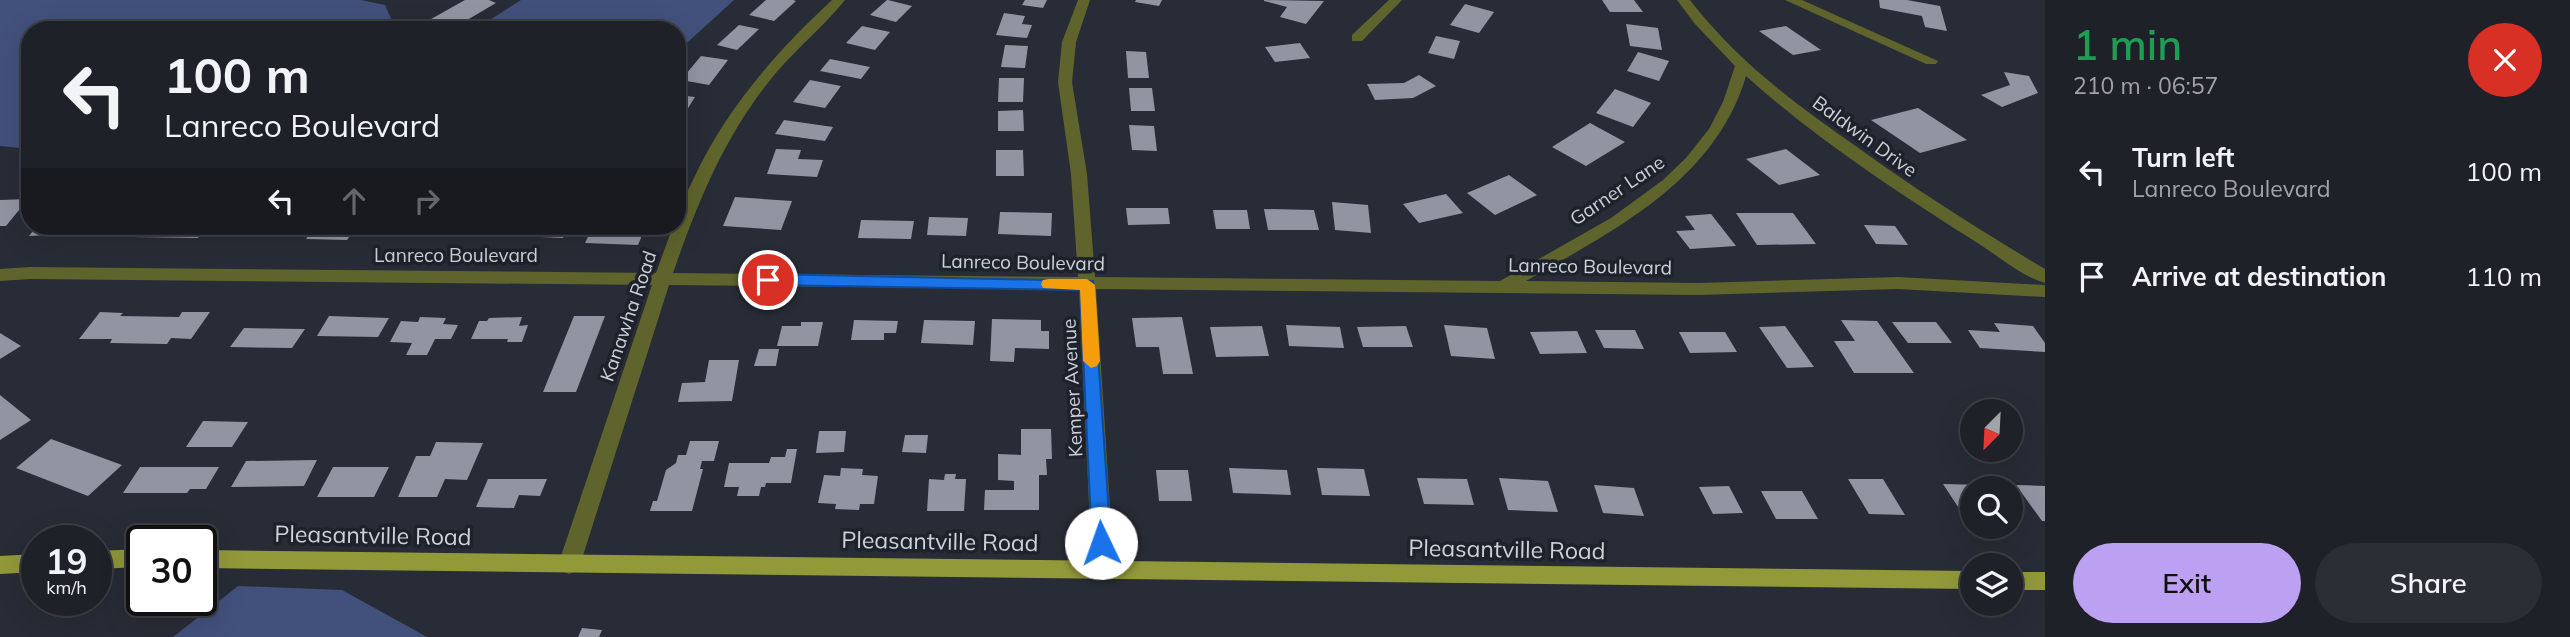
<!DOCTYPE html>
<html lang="en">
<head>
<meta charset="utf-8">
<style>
	:root { --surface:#1e2128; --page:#2b2e34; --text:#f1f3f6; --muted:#a1a3a8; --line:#3c3e45; --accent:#bca0f2 }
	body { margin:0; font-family:Mulish,sans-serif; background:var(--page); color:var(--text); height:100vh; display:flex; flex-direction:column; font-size:26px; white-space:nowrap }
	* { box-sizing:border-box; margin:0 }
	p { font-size:23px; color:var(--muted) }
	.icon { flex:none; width:38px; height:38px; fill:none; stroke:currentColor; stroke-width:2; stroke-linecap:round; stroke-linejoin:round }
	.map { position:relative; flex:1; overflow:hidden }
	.side { display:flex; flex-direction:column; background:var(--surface); width:525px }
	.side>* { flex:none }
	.top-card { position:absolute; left:21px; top:21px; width:665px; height:214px; border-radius:28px; box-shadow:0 7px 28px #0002,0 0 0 2px var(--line); background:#1e2128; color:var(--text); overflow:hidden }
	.needle { width:46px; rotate:204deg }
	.tools { position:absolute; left:1960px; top:399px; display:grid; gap:14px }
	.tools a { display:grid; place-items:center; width:63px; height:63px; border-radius:50%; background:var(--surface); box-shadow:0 7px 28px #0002,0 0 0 2px var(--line); font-size:35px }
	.speed { position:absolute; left:21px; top:525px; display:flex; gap:14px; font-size:35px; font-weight:700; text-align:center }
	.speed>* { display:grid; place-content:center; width:91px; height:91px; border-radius:50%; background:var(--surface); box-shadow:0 7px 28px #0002,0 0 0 2px var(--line); line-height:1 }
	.speed small { font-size:18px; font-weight:400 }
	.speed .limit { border:4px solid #111; border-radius:10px; background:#fff; color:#111 }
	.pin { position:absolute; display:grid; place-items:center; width:60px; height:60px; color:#fff; margin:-30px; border:4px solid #fff; border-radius:50%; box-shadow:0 2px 7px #0007 }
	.me { position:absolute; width:77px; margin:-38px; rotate:357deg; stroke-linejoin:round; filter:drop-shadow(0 0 5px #0008) }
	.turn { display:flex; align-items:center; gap:24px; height:147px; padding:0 28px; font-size:32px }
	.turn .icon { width:91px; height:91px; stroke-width:2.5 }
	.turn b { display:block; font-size:49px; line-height:60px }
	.lanes { display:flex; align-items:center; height:66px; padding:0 28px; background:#0003; justify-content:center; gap:35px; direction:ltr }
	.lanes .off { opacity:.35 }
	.round { display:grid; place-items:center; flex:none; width:74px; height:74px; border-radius:37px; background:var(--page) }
	.overview { display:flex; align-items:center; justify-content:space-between; height:119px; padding:0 28px }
	h1 { font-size:42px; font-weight:600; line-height:52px; color:#1e9e55 }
	.cta { display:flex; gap:14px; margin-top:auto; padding:14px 28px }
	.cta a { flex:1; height:80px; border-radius:42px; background:var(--accent); color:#111; font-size:28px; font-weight:600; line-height:80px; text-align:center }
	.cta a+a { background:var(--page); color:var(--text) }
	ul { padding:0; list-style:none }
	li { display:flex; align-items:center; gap:21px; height:105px; padding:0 28px }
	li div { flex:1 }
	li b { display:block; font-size:26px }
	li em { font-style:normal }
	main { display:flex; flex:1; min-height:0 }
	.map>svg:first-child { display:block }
</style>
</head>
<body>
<main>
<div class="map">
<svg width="2045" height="637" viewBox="0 0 2045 637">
	<rect width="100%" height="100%" fill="#282c36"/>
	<g fill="#42517c">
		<polygon points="0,0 361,0 385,5 396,30 30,30 30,149 0,146"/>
		<polygon points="521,0 734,0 677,52 677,30 474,30"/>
		<polygon points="238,586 342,590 427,637 173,637"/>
	</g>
	<g fill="#9095a1">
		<polygon points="465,0 489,0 496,3 450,30 440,30 424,23"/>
		<polygon points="766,0 793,0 796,1 774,21 749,15"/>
		<polygon points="887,0 888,0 912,6 896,22 870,15"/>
		<polygon points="1025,0 1047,0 1043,8 1022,5"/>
		<polygon points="1136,0 1162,0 1159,6 1135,2"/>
		<polygon points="1602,0 1634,0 1643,12 1610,12"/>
		<polygon points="1879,0 1907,0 1940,6 1947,31 1925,27 1922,16 1880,8"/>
		<polygon points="1264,1 1264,0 1324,1 1306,24 1280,17 1287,7"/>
		<polygon points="1465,4 1494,12 1479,33 1450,25"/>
		<polygon points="1004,13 1025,16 1022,24 1032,25 1027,38 996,35"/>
		<polygon points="1626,24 1658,28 1662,50 1630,46"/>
		<polygon points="739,25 759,29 737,50 717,45"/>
		<polygon points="862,26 890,32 875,50 846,43"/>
		<polygon points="1786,26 1821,50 1793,55 1759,31"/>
		<polygon points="1436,36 1460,41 1454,59 1428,53"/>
		<polygon points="1300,43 1310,58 1275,62 1265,47"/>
		<polygon points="1005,45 1028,46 1025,68 1001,67"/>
		<polygon points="1126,51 1146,52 1149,78 1128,78"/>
		<polygon points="1638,52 1669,61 1659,81 1627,71"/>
		<polygon points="701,56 728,60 709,85 681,80"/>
		<polygon points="830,59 870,67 861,79 820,71"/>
		<polygon points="2004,72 2029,76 2038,93 2002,107 1981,95 2010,85"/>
		<polygon points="1419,75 1436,86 1413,98 1375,100 1367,84 1404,83"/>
		<polygon points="999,78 1024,78 1023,102 998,102"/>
		<polygon points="810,80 841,86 825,108 793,102"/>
		<polygon points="1129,88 1152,88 1155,111 1131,111"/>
		<polygon points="1615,89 1651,103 1633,127 1596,113"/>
		<polygon points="677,95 695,97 680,121 677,121"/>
		<polygon points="1918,108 1967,140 1920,153 1871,120"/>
		<polygon points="1023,110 1024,131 998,131 998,111"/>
		<polygon points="784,120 833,127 825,141 775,134"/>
		<polygon points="1590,123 1625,142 1586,166 1552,147"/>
		<polygon points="1129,125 1154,126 1157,151 1132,150"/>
		<polygon points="776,149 801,150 798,159 823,160 817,177 767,174"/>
		<polygon points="1786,149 1820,175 1779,185 1746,159"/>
		<polygon points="996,150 1023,150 1024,176 996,176"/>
		<polygon points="1509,175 1537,195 1495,215 1467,193"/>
		<polygon points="1446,194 1463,213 1419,223 1403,204"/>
		<polygon points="735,197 792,201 781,230 723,226"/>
		<polygon points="28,199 6,226 0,226 0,200"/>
		<polygon points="1332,202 1368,205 1371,233 1335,230"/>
		<polygon points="1126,208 1168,208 1170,224 1128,225"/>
		<polygon points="1264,209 1314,210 1319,230 1268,230"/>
		<polygon points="1213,210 1247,210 1250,229 1216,229"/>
		<polygon points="1000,212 1052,213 1051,236 998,234"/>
		<polygon points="1736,213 1793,213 1816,244 1757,245"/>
		<polygon points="1711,214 1736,246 1690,249 1676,231 1695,230 1685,216"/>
		<polygon points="929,217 968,218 966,236 927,235"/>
		<polygon points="861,220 914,221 911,239 858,238"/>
		<polygon points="1864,225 1895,226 1908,245 1876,244"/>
		<polygon points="37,226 116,226 112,232 29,236"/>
		<polygon points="143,226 207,226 198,238 134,237"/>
		<polygon points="221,226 286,226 278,237 214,235"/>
		<polygon points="315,226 357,226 347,240 306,239"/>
		<polygon points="384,226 441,226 437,233 380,232"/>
		<polygon points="452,226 504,226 499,236 447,235"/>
		<polygon points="524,226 569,226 563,238 518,236"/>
		<polygon points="593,226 646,226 638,245 585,243"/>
		<polygon points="100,312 123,313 120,316 179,317 182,312 210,312 191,339 171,338 167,344 110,343 112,339 79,339"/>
		<polygon points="329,316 389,318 378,337 317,336"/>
		<polygon points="574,316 605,316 576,392 543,392"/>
		<polygon points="420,317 446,318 443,324 458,325 451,339 435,339 427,355 406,355 412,343 390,342 401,321 418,322"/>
		<polygon points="522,317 519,326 528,325 522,342 507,342 508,339 471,339 479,321 487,321 489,318"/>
		<polygon points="1182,317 1193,374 1163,374 1159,347 1136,347 1132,318"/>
		<polygon points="992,319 1041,320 1041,331 1049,331 1049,349 1015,348 1014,362 990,361"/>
		<polygon points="854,320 898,321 896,333 884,333 884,340 851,340"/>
		<polygon points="924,320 975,321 973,345 921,343"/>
		<polygon points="1841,320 1877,321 1914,373 1854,373 1834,341 1855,341"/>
		<polygon points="801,322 823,322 818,346 777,346 782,326 801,326"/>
		<polygon points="1892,322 1936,322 1952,343 1908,343"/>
		<polygon points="1994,323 2033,326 2045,343 2045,352 1980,348 1968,330 2000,332"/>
		<polygon points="1286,325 1340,327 1344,348 1289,346"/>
		<polygon points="1444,325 1487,328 1495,359 1451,356"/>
		<polygon points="1262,326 1269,356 1216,357 1210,327"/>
		<polygon points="1406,326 1413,347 1363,347 1357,327"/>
		<polygon points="1785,326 1814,367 1787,368 1759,327"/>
		<polygon points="244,328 305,329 292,348 230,347"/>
		<polygon points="1595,330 1635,330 1644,349 1604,348"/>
		<polygon points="1577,331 1587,353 1540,354 1530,332"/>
		<polygon points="1679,332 1725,332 1737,352 1690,353"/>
		<polygon points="0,333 21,346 0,359"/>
		<polygon points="759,349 779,349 776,366 754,366"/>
		<polygon points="709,360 739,360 732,401 678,402 682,383 705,382"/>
		<polygon points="0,395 31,420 0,440"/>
		<polygon points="203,421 248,422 232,447 186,447"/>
		<polygon points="1021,429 1051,429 1052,459 1046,459 1047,475 1039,475 1039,510 984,510 985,490 1014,490 1014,481 998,480 998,454 1021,455"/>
		<polygon points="819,431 846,431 844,452 816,453"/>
		<polygon points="905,435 928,435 926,453 902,452"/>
		<polygon points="51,439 122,465 88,496 16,468"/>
		<polygon points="690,441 719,441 714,461 702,461 700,469 703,469 692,511 650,511 653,501 657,501 666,470 676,463 678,455 686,455"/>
		<polygon points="436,442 483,443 467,480 445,479 437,497 398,497 416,456 430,456"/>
		<polygon points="787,449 797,449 791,483 766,483 765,487 761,487 759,496 737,496 739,487 724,487 729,463 769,463 771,457 785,457"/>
		<polygon points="317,460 304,486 231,487 246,461"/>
		<polygon points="140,467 219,467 206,489 190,489 187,493 123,493"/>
		<polygon points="333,467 389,467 374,497 317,497"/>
		<polygon points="841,468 863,469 862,475 878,476 874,504 860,504 859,510 835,509 836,504 818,503 824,475 840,476"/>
		<polygon points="1229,468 1287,470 1291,495 1233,493"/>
		<polygon points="1317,468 1364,469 1370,496 1322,495"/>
		<polygon points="1156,470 1188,470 1192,501 1159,501"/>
		<polygon points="945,474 956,474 955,479 966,479 964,511 927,511 929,479 944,480"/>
		<polygon points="1417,478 1467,479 1474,505 1424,504"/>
		<polygon points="1499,478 1548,481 1558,512 1508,510"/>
		<polygon points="488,479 547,479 540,496 519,495 514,508 476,507"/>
		<polygon points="1848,479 1883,479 1905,515 1869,514"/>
		<polygon points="1943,484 1983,485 1985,488 1972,488 1972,520 1966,519"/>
		<polygon points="1594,485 1634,488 1644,516 1603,513"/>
		<polygon points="2016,485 2045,486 2045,521 2042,521"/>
		<polygon points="1729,486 1743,513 1713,514 1699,487"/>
		<polygon points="1761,491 1802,491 1818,519 1776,519"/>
		<polygon points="582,628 602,630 599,637 578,637"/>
	</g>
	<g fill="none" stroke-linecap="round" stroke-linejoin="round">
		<g fill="#5f642c" fill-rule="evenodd">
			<path d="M832,0H845C824,26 797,48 775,74C726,133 698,201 673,273L1078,277L1071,174L1058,82L1062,42L1078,0H1090L1076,42L1072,82L1087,174L1095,277L1500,281L1611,218L1663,180L1686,158L1709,129L1723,102L1735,66L1695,24L1677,0H1690C1736,60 1795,104 1857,147C1918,191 1981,231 2045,269V283C2021,276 1997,255 1976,242C1897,192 1816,139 1746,76C1715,181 1614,230 1526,281L1699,283L1898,277L2045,285V297L1898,289L1699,295L1096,289L1114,569L1110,576L1103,578L1096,576L1092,569L1079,289L669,285L580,565L576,571L569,574L562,571L558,565L652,285L30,279L0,281V269L30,267L656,273L673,226H677C677,209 686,195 693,180C725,110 776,52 832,0Z"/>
			<polygon points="1389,0 1402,0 1362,41 1352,41 1352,35"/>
			<polygon points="1785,0 1802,0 1938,61 1936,64 1926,64"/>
		</g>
		<g fill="#929939" fill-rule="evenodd">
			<polygon points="142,549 142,567 96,569 96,551"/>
			<polygon points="201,550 1972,571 1972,589 201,568"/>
			<polygon points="37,554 37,572 0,574 0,556"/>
			<rect x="2011" y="572" width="34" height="18"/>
		</g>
	</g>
	<polygon fill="#1a73e8" stroke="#114b97" stroke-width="2" points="768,274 1093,281 1111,543 1108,549 1101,551 1095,549 1092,543 1080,290 768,285 760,280"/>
	<polygon fill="#f59e0b" points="1049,279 1087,279 1095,285 1100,361 1097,366 1091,368 1083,361 1080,290 1043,288 1041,284 1043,280"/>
	<g text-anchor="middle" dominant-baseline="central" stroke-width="7" stroke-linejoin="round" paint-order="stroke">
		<g font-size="19" fill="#cfd1d8" stroke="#1e222c">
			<text transform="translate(1865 136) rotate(36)">Baldwin Drive</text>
			<text transform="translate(1617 190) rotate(-34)">Garner Lane</text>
			<text x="456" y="255">Lanreco Boulevard</text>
			<text transform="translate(1023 262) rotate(1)">Lanreco Boulevard</text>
			<text transform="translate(1590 266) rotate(1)">Lanreco Boulevard</text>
			<text transform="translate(628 316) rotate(-71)">Kanawha Road</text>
			<text transform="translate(1072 388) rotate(-93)">Kemper Avenue</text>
		</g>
		<g font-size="23" fill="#cfd1d8" stroke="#1e222c">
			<text transform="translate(373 535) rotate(1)">Pleasantville Road</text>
			<text transform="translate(940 541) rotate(1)">Pleasantville Road</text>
			<text transform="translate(1507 549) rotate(1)">Pleasantville Road</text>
		</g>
	</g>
</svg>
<div class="tools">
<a><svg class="needle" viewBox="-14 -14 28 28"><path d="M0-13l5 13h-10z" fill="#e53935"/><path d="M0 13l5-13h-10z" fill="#a1a3a8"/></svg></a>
<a><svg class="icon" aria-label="search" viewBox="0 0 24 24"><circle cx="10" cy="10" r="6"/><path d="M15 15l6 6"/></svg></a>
<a><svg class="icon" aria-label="layers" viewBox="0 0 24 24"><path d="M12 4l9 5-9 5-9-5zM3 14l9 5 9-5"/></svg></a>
</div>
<div class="speed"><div>19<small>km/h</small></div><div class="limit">30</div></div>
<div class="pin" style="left:768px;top:280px;background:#d93025"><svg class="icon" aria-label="arrive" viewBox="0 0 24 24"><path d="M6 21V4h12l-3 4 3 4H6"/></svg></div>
<svg class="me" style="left:1101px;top:543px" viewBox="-20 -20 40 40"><circle r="19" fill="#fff"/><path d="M0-13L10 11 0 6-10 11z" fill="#1a73e8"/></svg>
<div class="top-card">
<div class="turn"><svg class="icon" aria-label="left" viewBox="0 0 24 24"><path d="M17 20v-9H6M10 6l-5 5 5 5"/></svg><div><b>100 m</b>Lanreco Boulevard</div></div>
<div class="lanes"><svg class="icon" aria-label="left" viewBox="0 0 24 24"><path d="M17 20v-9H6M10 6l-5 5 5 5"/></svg><svg class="icon off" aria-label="ahead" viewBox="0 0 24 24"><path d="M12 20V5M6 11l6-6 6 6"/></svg><svg class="icon off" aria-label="right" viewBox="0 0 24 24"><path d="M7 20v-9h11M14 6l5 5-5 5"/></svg></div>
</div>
</div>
<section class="side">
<div class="overview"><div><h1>1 min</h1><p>210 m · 06:57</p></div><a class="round" style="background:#d93025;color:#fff"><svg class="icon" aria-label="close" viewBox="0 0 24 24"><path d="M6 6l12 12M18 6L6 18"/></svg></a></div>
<ul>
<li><svg class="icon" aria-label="left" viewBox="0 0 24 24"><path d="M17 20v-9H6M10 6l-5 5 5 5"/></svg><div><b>Turn left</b><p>Lanreco Boulevard</p></div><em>100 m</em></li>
<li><svg class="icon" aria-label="arrive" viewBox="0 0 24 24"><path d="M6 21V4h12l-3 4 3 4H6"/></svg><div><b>Arrive at destination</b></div><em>110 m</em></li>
</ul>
<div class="cta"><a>Exit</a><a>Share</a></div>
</section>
</main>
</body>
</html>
